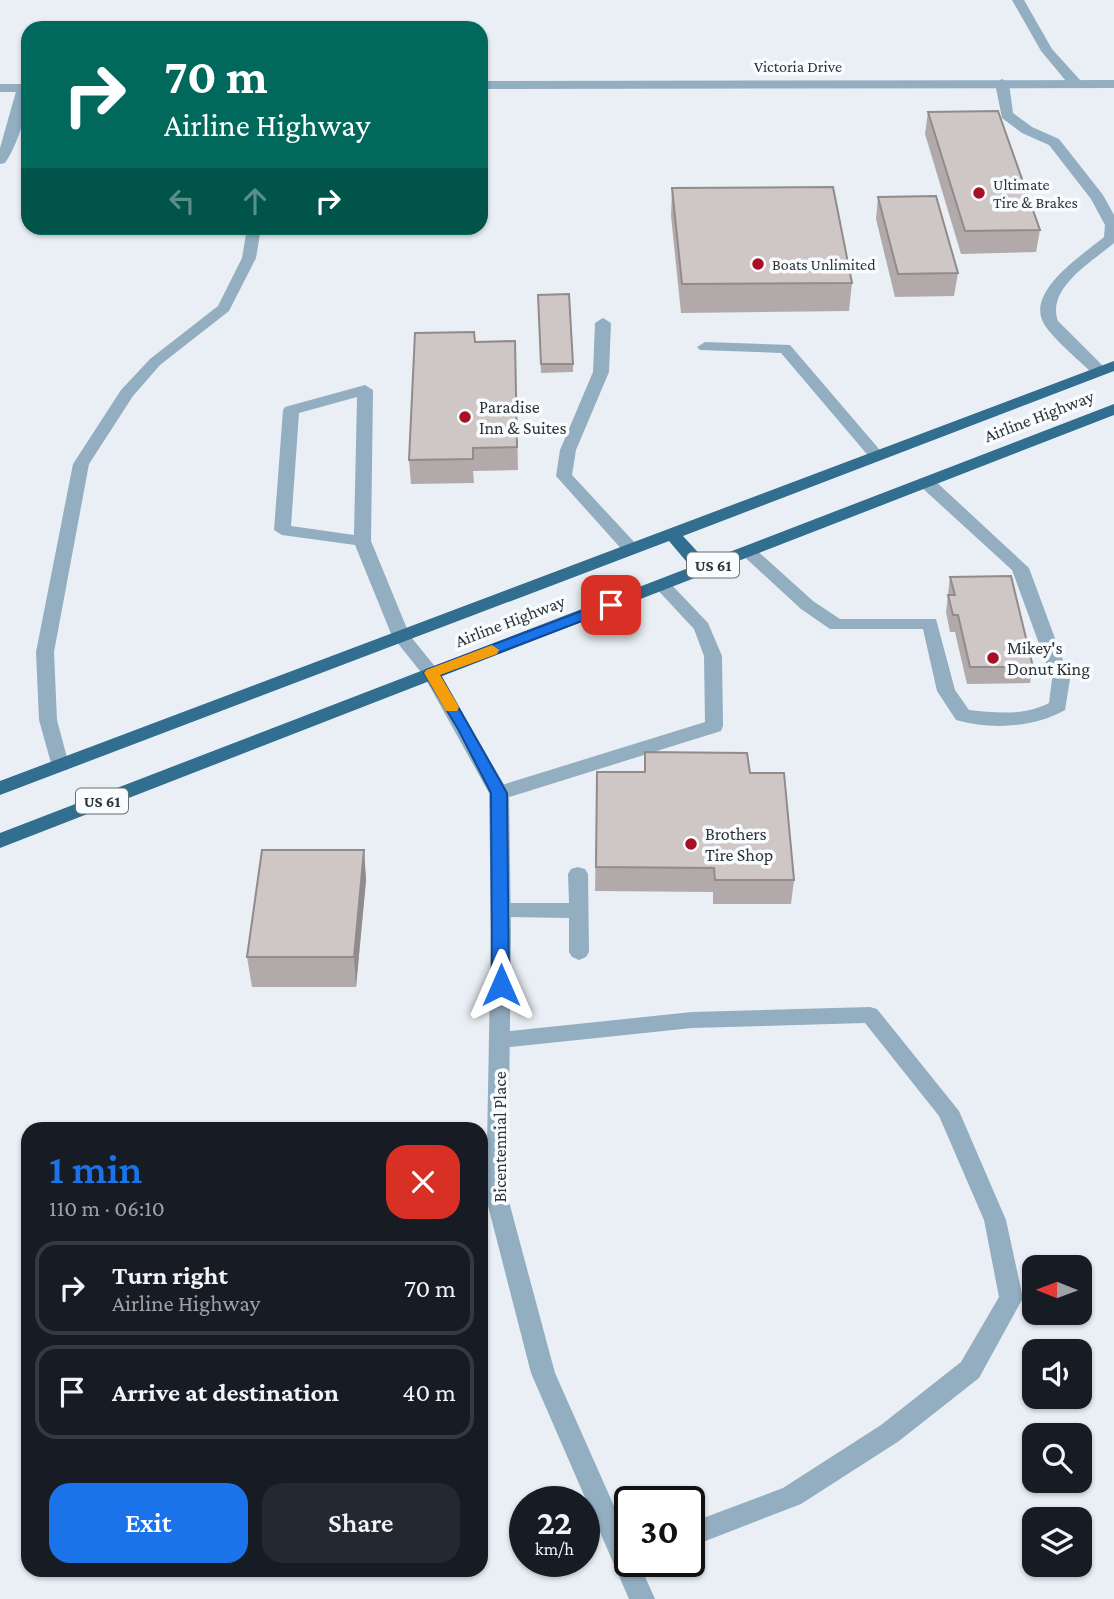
<!DOCTYPE html>
<html lang="en">
<head>
<meta charset="utf-8">
<style>
	:root { --surface:#171b24; --page:#242831; --text:#f1f3f6; --muted:#9ea1a6; --line:#363941; --accent:#1a73e8 }
	body { margin:0; font-family:"Crimson Pro",serif; background:var(--page); color:var(--text); height:100vh; display:flex; flex-direction:column; font-size:26px; white-space:nowrap }
	* { box-sizing:border-box; margin:0 }
	p { font-size:23px; color:var(--muted) }
	.icon { flex:none; width:38px; height:38px; fill:none; stroke:currentColor; stroke-width:2; stroke-linecap:round; stroke-linejoin:round }
	.map { position:relative; flex:1; overflow:hidden }
	.panel { position:absolute; left:21px; top:1122px; width:467px; height:455px; display:flex; flex-direction:column; background:var(--surface); border-radius:21px; box-shadow:0 2px 5px #0004 }
	.panel>* { flex:none }
	.top-card { position:absolute; left:21px; top:21px; width:467px; height:214px; border-radius:21px; box-shadow:0 2px 5px #0004; background:#00695c; color:#fff; overflow:hidden }
	.needle { width:46px; rotate:271deg }
	.fabs { position:absolute; left:1022px; top:1255px; display:grid; gap:14px }
	.fabs a { display:grid; place-items:center; width:70px; height:70px; border-radius:14px; background:var(--surface); box-shadow:0 2px 5px #0004; font-size:35px }
	.speed { position:absolute; left:509px; top:1486px; display:flex; gap:14px; font-size:35px; font-weight:700; text-align:center }
	.speed>* { display:grid; place-content:center; width:91px; height:91px; border-radius:50%; background:var(--surface); box-shadow:0 2px 5px #0004; line-height:1 }
	.speed small { font-size:18px; font-weight:400 }
	.speed .limit { border:4px solid #111; border-radius:10px; background:#fff; color:#111 }
	.pin { position:absolute; display:grid; place-items:center; width:60px; height:60px; color:#fff; margin:-30px; border-radius:14px; box-shadow:0 4px 10px #0006 }
	.me { position:absolute; width:77px; margin:-38px; rotate:0deg; stroke-linejoin:round; filter:drop-shadow(0 0 5px #0008) }
	.turn { display:flex; align-items:center; gap:24px; height:147px; padding:0 28px; font-size:32px }
	.turn .icon { width:91px; height:91px; stroke-width:2.5 }
	.turn b { display:block; font-size:49px; line-height:60px }
	.lanes { display:flex; align-items:center; height:66px; padding:0 28px; background:#0003; justify-content:center; gap:35px; direction:ltr }
	.lanes .off { opacity:.35 }
	.round { display:grid; place-items:center; flex:none; width:74px; height:74px; border-radius:21px; background:var(--page) }
	.headline { display:flex; align-items:center; justify-content:space-between; height:119px; padding:0 28px }
	h1 { font-size:42px; font-weight:600; line-height:52px; color:var(--accent) }
	.button { display:flex; gap:14px; margin-top:auto; padding:14px 28px }
	.button a { flex:1; height:80px; border-radius:21px; background:var(--accent); color:#fff; font-size:28px; font-weight:600; line-height:80px; text-align:center }
	.button a+a { background:var(--page); color:var(--text) }
	ul { padding:0; list-style:none }
	li { display:flex; align-items:center; gap:21px; height:94px; margin:0 14px 10px; padding:0 14px; border:4px solid var(--line); border-radius:21px }
	li div { flex:1 }
	li b { display:block; font-size:26px }
	li em { font-style:normal }
	.map>svg:first-child { display:block }
</style>
</head>
<body>
<div class="map">
<svg width="1114" height="1599" viewBox="0 0 1114 1599">
	<rect width="100%" height="100%" fill="#e9eff4"/>
	<g fill="none" stroke-linecap="round" stroke-linejoin="round">
		<g fill="#93aec0" fill-rule="evenodd">
			<polygon points="1012,0 1024,0 1052,49 1081,81 1081,87 1071,87 1041,51"/>
			<path d="M1002,79L1009,83L1013,113L1032,127L1059,139L1103,195L1114,215V243C1092,262 1046,288 1058,321L1105,368L1107,371L1105,374H1093C1079,360 1054,340 1044,324C1025,291 1083,255 1104,237L1105,225L1091,199L1049,145L1022,133L1002,118L995,83Z"/>
			<path d="M24,84L28,85C28,110 19,142 5,163L0,164V148L17,88Z"/>
			<polygon points="247,228 261,228 256,258 229,311 160,365 133,396 89,464 54,652 57,720 69,765 67,770 53,770 39,720 36,652 73,464 121,390 150,359 218,306 242,258"/>
			<polygon points="603,318 611,323 609,372 576,450 572,475 637,545 640,549 637,553 625,553 556,476 560,450 593,372 595,323"/>
			<polygon points="705,342 790,345 885,456 877,461 871,459 781,353 700,350 697,347"/>
			<path d="M365,385L373,390L371,541L410,636L401,642L392,636L355,545L282,535L274,530L283,410L285,407ZM357,397L354,535L291,526L299,413Z"/>
			<path d="M926,477L932,478L1029,568L1070,679L1065,710C1033,728 991,730 956,720L937,691L923,629H830L801,609L738,551L747,546L753,547L813,601L840,619H936L955,690L969,710C996,713 1024,716 1049,703L1052,679L1012,570L920,486L918,482Z"/>
			<polygon points="662,579 668,581 708,623 722,656 723,726 721,731 506,798 492,798 489,793 492,788 705,722 704,656 694,629 653,585"/>
			<polygon points="578,867 585,869 588,874 589,952 586,957 579,960 572,957 569,952 569,918 501,917 494,915 491,910 494,905 501,903 569,903 568,874 571,869"/>
			<polygon points="870,1007 877,1009 959,1111 1006,1220 1023,1298 979,1378 899,1441 801,1504 690,1547 690,1523 783,1488 881,1425 961,1362 999,1297 984,1220 939,1116 865,1023 692,1028 500,1048 492,1046 489,1040 492,1034 500,1032 692,1012"/>
		</g>
		<g fill="#93aec0" fill-rule="evenodd">
			<polygon points="1114,80 1114,88 481,89 481,81"/>
			<rect x="0" y="84" width="28" height="8"/>
			<polygon points="401,630 407,632 437,669 509,793 511,930 508,1198 555,1373 630,1542 630,1561 638,1561 655,1599 629,1599 531,1373 486,1198 491,930 489,793 424,676 392,636"/>
		</g>
		<polygon fill="#326e90" fill-rule="evenodd" points="1114,361 1114,371 683,536 706,561 1114,404 1114,415 0,848 0,833 691,567 669,541 0,795 0,781"/>
	</g>
	<g fill="#b2aaaa">
		<polygon points="928,112 1040,230 1036,252 961,254 925,134"/>
		<polygon points="672,188 852,283 849,311 681,313 671,216"/>
		<polygon points="878,197 958,273 954,296 895,297 876,219"/>
		<polygon points="538,295 573,364 573,372 541,373"/>
		<polygon points="515,341 518,470 473,471 474,483 411,484 409,460 475,342"/>
		<polygon points="950,577 1033,667 1030,683 967,684 955,632 950,632 946,612"/>
		<polygon points="597,772 644,772 750,773 794,880 791,904 713,904 713,892 595,891"/>
		<polygon points="364,850 366,880 356,987 252,987 247,957"/>
	</g>
	<polygon fill="#918b8b" points="364,850 366,880 356,987 354,957"/>
	<g fill="#cfc6c6" stroke="#918b8b" stroke-width="2">
		<polygon points="998,111 1040,230 965,231 928,112"/>
		<polygon points="833,187 852,283 682,284 672,188"/>
		<polygon points="936,196 958,273 898,274 878,197"/>
		<polygon points="569,294 573,364 541,364 538,295"/>
		<polygon points="474,332 475,342 515,341 517,447 473,448 473,459 409,460 415,333"/>
		<polygon points="1011,576 1033,667 970,667 958,615 953,615 948,595 955,595 950,577"/>
		<polygon points="645,752 747,753 750,773 784,773 794,880 715,880 714,868 596,867 597,772 645,772"/>
		<polygon points="262,850 364,850 354,957 247,957"/>
	</g>
	<polygon fill="#1a73e8" stroke="#114b97" stroke-width="2" points="611,600 616,601 618,605 616,608 440,675 507,793 509,985 507,990 495,990 492,985 491,793 458,729 424,673 426,670"/>
	<polygon fill="#f59e0b" points="492,645 499,650 497,654 440,675 459,707 457,711 446,711 424,673 426,670"/>
	<g fill="#a81025" stroke="#f8fcff" stroke-width="2.5">
		<circle cx="979" cy="193" r="7"/>
		<circle cx="758" cy="264" r="7"/>
		<circle cx="465" cy="417" r="7"/>
		<circle cx="993" cy="658" r="7"/>
		<circle cx="691" cy="844" r="7"/>
	</g>
	<g text-anchor="middle" dominant-baseline="central" stroke-width="7" stroke-linejoin="round" paint-order="stroke">
		<g font-size="16" fill="#303334" stroke="#f8fcff">
			<text x="798" y="66">Victoria Drive</text>
		</g>
		<g font-size="16" fill="#303334" stroke="#f8fcff" text-anchor="start">
			<text x="993" y="184">Ultimate<tspan x="993" dy="18">Tire &amp; Brakes</tspan></text>
			<text x="772" y="264">Boats Unlimited</text>
		</g>
		<g fill="#f8fcff" stroke="#6c6f71" stroke-width="2">
			<rect x="687" y="552.5" width="52" height="25" rx="5"/>
			<rect x="76" y="788.5" width="52" height="25" rx="5"/>
		</g>
		<g font-size="16" font-weight="bold" fill="#303334">
			<text x="713" y="565">US 61</text>
			<text x="102" y="801">US 61</text>
		</g>
		<g font-size="18" fill="#303334" stroke="#f8fcff" text-anchor="start">
			<text x="479" y="407">Paradise<tspan x="479" dy="21">Inn &amp; Suites</tspan></text>
			<text x="1007" y="648">Mikey's<tspan x="1007" dy="21">Donut King</tspan></text>
			<text x="705" y="834">Brothers<tspan x="705" dy="21">Tire Shop</tspan></text>
		</g>
		<g font-size="18" fill="#303334" stroke="#f8fcff">
			<text transform="translate(1039 416) rotate(-21)">Airline Highway</text>
			<text transform="translate(510 621) rotate(-21)">Airline Highway</text>
			<text transform="translate(500 1137) rotate(-90)">Bicentennial Place</text>
		</g>
	</g>
</svg>
<div class="fabs">
<a><svg class="needle" viewBox="-14 -14 28 28"><path d="M0-13l5 13h-10z" fill="#e53935"/><path d="M0 13l5-13h-10z" fill="#9ea1a6"/></svg></a>
<a><svg class="icon" aria-label="sound" viewBox="0 0 24 24"><path d="M4 9h4l5-4v14l-5-4H4zM17 9q2 3 0 6"/></svg></a>
<a><svg class="icon" aria-label="search" viewBox="0 0 24 24"><circle cx="10" cy="10" r="6"/><path d="M15 15l6 6"/></svg></a>
<a><svg class="icon" aria-label="layers" viewBox="0 0 24 24"><path d="M12 4l9 5-9 5-9-5zM3 14l9 5 9-5"/></svg></a>
</div>
<div class="speed"><div>22<small>km/h</small></div><div class="limit">30</div></div>
<div class="pin" style="left:611px;top:605px;background:#d93025"><svg class="icon" aria-label="arrive" viewBox="0 0 24 24"><path d="M6 21V4h12l-3 4 3 4H6"/></svg></div>
<svg class="me" style="left:501px;top:985px" viewBox="-20 -20 40 40"><path d="M0-17L14 15 0 8-14 15z" fill="#1a73e8" stroke="#fff" stroke-width="4"/></svg>
<div class="top-card">
<div class="turn"><svg class="icon" aria-label="right" viewBox="0 0 24 24"><path d="M7 20v-9h11M14 6l5 5-5 5"/></svg><div><b>70 m</b>Airline Highway</div></div>
<div class="lanes"><svg class="icon off" aria-label="left" viewBox="0 0 24 24"><path d="M17 20v-9H6M10 6l-5 5 5 5"/></svg><svg class="icon off" aria-label="ahead" viewBox="0 0 24 24"><path d="M12 20V5M6 11l6-6 6 6"/></svg><svg class="icon" aria-label="right" viewBox="0 0 24 24"><path d="M7 20v-9h11M14 6l5 5-5 5"/></svg></div>
</div>
<section class="panel">
<div class="headline"><div><h1>1 min</h1><p>110 m · 06:10</p></div><a class="round" style="background:#d93025;color:#fff"><svg class="icon" aria-label="close" viewBox="0 0 24 24"><path d="M6 6l12 12M18 6L6 18"/></svg></a></div>
<ul>
<li><svg class="icon" aria-label="right" viewBox="0 0 24 24"><path d="M7 20v-9h11M14 6l5 5-5 5"/></svg><div><b>Turn right</b><p>Airline Highway</p></div><em>70 m</em></li>
<li><svg class="icon" aria-label="arrive" viewBox="0 0 24 24"><path d="M6 21V4h12l-3 4 3 4H6"/></svg><div><b>Arrive at destination</b></div><em>40 m</em></li>
</ul>
<div class="button"><a>Exit</a><a>Share</a></div>
</section>
</div>
</body>
</html>
